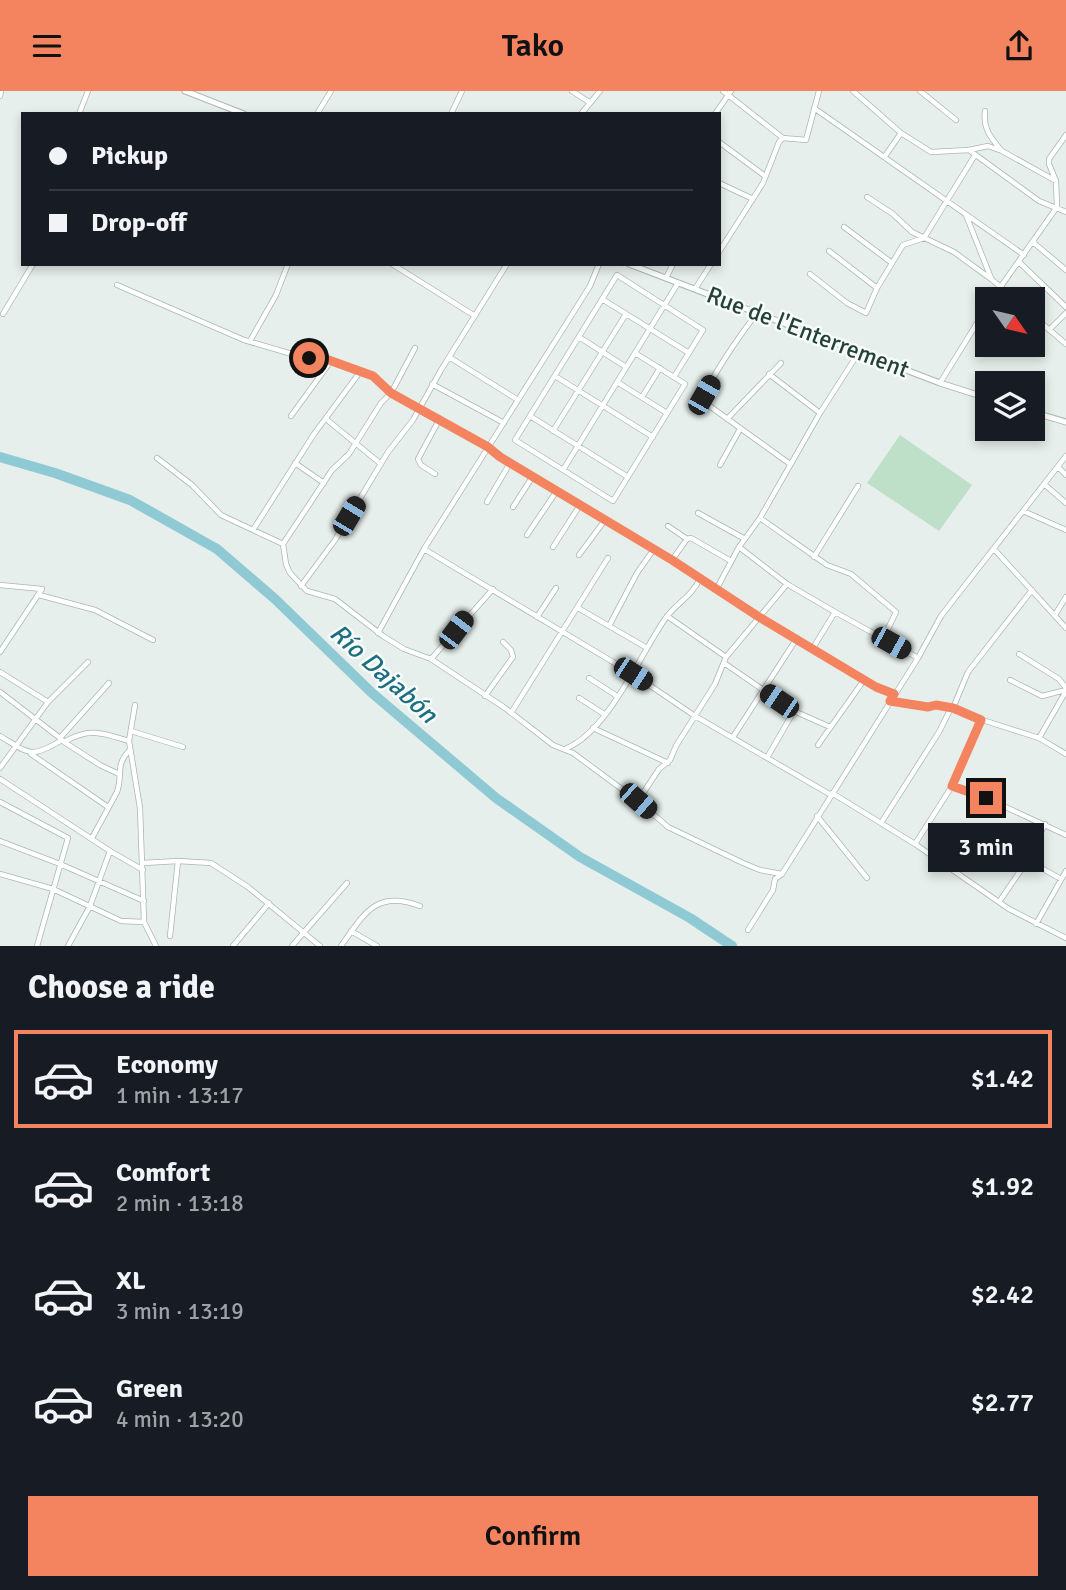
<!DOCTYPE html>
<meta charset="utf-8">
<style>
:root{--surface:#171b24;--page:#20242c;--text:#f1f3f6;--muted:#9ea1a6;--line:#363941;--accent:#f4845f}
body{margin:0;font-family:Signika,sans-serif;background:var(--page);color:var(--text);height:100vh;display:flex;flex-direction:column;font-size:26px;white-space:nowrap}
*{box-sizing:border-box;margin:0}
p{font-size:23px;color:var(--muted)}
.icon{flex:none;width:38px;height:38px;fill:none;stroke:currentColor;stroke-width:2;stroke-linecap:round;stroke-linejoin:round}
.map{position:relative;height:855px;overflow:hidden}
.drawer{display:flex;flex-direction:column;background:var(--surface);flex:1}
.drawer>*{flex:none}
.guide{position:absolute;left:21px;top:21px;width:700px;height:154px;border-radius:0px;box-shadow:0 4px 10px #0003;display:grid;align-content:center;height:154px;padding:0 28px;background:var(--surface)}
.needle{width:46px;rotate:124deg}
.controls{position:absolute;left:975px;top:196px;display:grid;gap:14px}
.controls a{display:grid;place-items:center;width:70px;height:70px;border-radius:0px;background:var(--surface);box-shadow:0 4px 10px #0003;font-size:35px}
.end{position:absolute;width:32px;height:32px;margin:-16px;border:9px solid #f4845f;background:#111;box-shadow:0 0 0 4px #111}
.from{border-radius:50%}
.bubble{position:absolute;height:49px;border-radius:0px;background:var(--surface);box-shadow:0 4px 10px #0003;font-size:23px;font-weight:600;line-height:49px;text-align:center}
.car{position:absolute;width:21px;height:42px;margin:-21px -10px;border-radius:9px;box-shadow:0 0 5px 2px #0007;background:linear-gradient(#222 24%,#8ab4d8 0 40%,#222 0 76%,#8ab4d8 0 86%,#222 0)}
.guide b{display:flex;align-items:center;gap:24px;height:66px;font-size:26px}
.guide b+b{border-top:2px solid var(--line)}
.guide i{width:18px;height:18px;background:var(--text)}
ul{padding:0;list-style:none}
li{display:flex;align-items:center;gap:21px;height:98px;margin:0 14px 10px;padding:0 14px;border:4px solid transparent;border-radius:0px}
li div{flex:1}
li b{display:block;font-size:26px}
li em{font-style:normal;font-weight:600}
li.on{border-color:var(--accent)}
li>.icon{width:63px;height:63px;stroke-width:1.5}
h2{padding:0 28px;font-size:32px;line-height:84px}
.action{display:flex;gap:14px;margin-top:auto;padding:14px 28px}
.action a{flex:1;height:80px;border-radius:0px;background:var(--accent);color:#111;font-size:28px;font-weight:600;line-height:80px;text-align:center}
header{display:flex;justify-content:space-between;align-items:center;height:91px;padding:0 28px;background:var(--accent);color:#111;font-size:32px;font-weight:600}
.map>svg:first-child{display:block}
.garden{fill:#bfe0c8}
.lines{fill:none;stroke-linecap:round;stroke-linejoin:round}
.river{stroke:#8ec9d4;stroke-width:10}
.minor-casing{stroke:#a8b8b2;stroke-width:6}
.tertiary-casing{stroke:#a8b8b2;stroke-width:7}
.minor{stroke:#fff;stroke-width:4.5}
.tertiary{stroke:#fff;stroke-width:5}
.route{stroke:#f4845f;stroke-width:9}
.labels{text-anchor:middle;stroke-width:5;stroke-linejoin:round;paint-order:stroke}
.street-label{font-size:24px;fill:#24423a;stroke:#f7fbf9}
.water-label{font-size:26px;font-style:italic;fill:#1c6f80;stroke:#f7fbf9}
</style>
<header><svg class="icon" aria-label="menu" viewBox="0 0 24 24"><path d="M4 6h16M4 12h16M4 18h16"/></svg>Tako<svg class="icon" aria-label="share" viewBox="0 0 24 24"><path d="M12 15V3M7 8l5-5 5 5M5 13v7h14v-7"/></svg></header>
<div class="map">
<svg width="1066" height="855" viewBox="0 0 1066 855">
<rect width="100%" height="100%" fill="#e6efeb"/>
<path class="garden" d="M900,344L972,394L939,440L867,392Z"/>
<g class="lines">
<path class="river" d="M0,366L55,382L130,409L217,458L275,508L372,602L496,707L580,766L690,827L732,855"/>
<defs>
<path id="minor" d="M572,0L589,11
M723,0L783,47
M853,0L901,42L931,61L969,59L988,55L1002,60L1056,90
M920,0L956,29
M0,5L1,0
M814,17L1024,164
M985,20C983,37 990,46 1001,59
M79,23L88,0
M317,23L331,0
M451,23L462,0
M581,23L600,0
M715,23L731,0
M719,51L765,85
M969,59L1039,110L1066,121
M885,65L901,42
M719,92L753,108
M867,106L893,123L912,141L954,161L991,188L1015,208
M966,124L991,187
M844,136L892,172
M1034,152L1066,179
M829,160L877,197
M719,161L763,92L779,51L783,47L806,49L819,0
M1019,171L1066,216
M392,173L475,225
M810,183L847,212L866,222L877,197L903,154L924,147L975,64
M666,187L673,173
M117,194L244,249L302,266L326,268L373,285L391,302L419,319L488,356L556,401L654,458L759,526L875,596L894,603
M695,198L711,173
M602,208L689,262
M992,208L1057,116L1056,90L1049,73V68L1066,44
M757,222C744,239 705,292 704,311L790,373
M3,223L33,173
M1032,224L1066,253
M1049,239L1066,222
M579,246L626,276
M250,250L276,204L288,173
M635,262L685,293L613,410L515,349L617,184L703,239L674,286
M449,266L518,309
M769,283L820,322
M555,285L653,346
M617,291L667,322
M940,292L987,216
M432,293L504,332
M642,306L660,277
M291,325L331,270
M530,325L628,386
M326,328L381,373
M727,328L781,272
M553,340L626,223
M157,367L192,394L221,424L283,453L286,473L290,482L307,500L335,508L383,545L404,558L431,568L505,617L553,654L573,662L638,710L668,736L743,772L760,779L782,783
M295,372L324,392
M720,374L740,338
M1058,376L1066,384
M563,379L678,192
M435,383L421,374L418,368L439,329
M1044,393L1066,412
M487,411L510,372
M513,416L533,385
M1023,420L1066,439
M698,422L745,448
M760,427L827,474L851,483L896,521L886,542L891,552
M668,435L687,448
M253,439L314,343L360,281
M527,444L556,401
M283,453L332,379L349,363L381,312L391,302L415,257
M553,456L580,414
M739,456L787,493L835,521
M424,458L633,583L695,625L831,704
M994,458L1066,537
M579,464L605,429
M814,466L858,395
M672,469L687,448L691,447L731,470
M0,494L42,498L0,561
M301,495L335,449L388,361L413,329L441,279L507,173
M717,497L739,456L760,427L820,322L859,261
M39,504L95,519L153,549
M578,517L647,557
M1055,524L1066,506
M667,525L726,566
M537,526L556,497
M609,535L637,482L654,458
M378,542L424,458L590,195L599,173
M813,557L835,521L918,567
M1019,563L1059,588L1066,597
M431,568L493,498
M724,572L794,620L830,636
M0,581L48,611
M589,587L617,605
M1010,589L1042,605L1066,599
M0,601L60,647
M485,605L513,566L511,559L503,551
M579,607L604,623
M890,610L928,616L936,614L953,617L967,624L1039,647L1066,663
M135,614L129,650L140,717L144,831
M953,617L968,581L1032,499
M511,622L608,467
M593,637L668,672
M131,640L183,656
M0,645C30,663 30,668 62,649L64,651C90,636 102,642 129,650
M733,646L797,547
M1039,647L1066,600
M61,649L60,647L109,592
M64,651L100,674L119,683
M818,654L864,589
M567,657C608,640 640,564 665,528C676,512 693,505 700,487
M31,663L108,716
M768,665L794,620
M0,677L48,611L88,571
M0,688L110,760
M952,695L986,707L1066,744
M832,702L915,753L1009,818L1066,847
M638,710L659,678L670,669L676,655L715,593L726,566L787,493
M0,711L68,747L37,855
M817,725L867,787
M881,732L939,641L951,617
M92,747L117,701C123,684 115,674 129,660
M0,750L60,773L144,810
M915,753L952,695L981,629
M1027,769L1061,788
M143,772L178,770L211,772L248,796L320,855
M0,783L53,798L121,830L144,831L156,855
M999,811L1023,776L1045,733
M1036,833L1066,780
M748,839L773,799L775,788L782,783L918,567L941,525L1066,365
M351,840L377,855
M170,845L178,770
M68,855L90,815L110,760L143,779
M233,855L269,812
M292,855L347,792
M341,855C364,823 376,798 420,815"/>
<path id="tertiary" d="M185,0L244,23
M629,173L940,292L987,307
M1032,321L1066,331"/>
</defs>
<use href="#minor" class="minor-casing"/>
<use href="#tertiary" class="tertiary-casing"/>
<use href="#minor" class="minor"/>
<use href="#tertiary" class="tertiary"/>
</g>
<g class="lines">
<path class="route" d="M309,267L326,268L373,285L391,302L488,356L500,366L672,469L759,526L876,596L894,603L890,610L928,616L936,614L953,617L981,629L952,695L986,707"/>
</g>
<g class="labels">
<g class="street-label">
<text transform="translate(808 241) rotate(21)" y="8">Rue de l'Enterrement</text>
</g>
<g class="water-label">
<text transform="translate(384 582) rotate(42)" y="9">Río Dajabón</text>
</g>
</g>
</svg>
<div class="controls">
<a><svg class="needle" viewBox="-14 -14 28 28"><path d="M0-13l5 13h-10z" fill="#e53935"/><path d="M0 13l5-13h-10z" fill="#9ea1a6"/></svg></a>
<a><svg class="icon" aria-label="layers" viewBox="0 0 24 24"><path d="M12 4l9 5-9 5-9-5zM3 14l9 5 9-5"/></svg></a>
</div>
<i class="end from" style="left:309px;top:267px"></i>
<i class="end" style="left:986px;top:707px"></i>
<div class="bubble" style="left:928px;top:732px;width:116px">3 min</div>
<i class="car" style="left:704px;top:304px;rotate:30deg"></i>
<i class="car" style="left:349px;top:425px;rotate:31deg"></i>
<i class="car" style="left:456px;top:539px;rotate:37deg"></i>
<i class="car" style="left:891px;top:552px;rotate:119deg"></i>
<i class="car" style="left:633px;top:583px;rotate:123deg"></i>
<i class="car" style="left:779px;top:610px;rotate:304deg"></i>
<i class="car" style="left:638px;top:710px;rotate:131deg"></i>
<div class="guide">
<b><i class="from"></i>Pickup</b>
<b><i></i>Drop-off</b>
</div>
</div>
<section class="drawer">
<h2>Choose a ride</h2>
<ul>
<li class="on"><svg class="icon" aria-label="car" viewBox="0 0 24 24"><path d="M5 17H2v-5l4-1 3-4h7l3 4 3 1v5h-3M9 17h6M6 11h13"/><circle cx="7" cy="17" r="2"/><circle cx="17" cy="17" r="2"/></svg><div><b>Economy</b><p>1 min · 13:17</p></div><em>$1.42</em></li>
<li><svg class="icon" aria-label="car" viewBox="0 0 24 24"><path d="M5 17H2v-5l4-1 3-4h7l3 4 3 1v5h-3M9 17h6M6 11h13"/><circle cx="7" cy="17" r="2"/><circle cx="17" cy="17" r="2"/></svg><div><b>Comfort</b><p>2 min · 13:18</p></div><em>$1.92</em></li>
<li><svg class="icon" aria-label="car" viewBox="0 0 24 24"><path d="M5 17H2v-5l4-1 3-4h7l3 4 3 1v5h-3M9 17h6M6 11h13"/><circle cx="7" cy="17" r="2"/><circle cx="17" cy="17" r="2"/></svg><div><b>XL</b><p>3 min · 13:19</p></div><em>$2.42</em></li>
<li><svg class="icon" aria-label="car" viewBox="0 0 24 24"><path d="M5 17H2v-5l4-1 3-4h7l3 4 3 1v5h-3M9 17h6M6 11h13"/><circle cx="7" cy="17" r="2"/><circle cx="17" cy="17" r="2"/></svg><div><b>Green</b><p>4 min · 13:20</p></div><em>$2.77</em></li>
</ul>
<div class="action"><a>Confirm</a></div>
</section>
